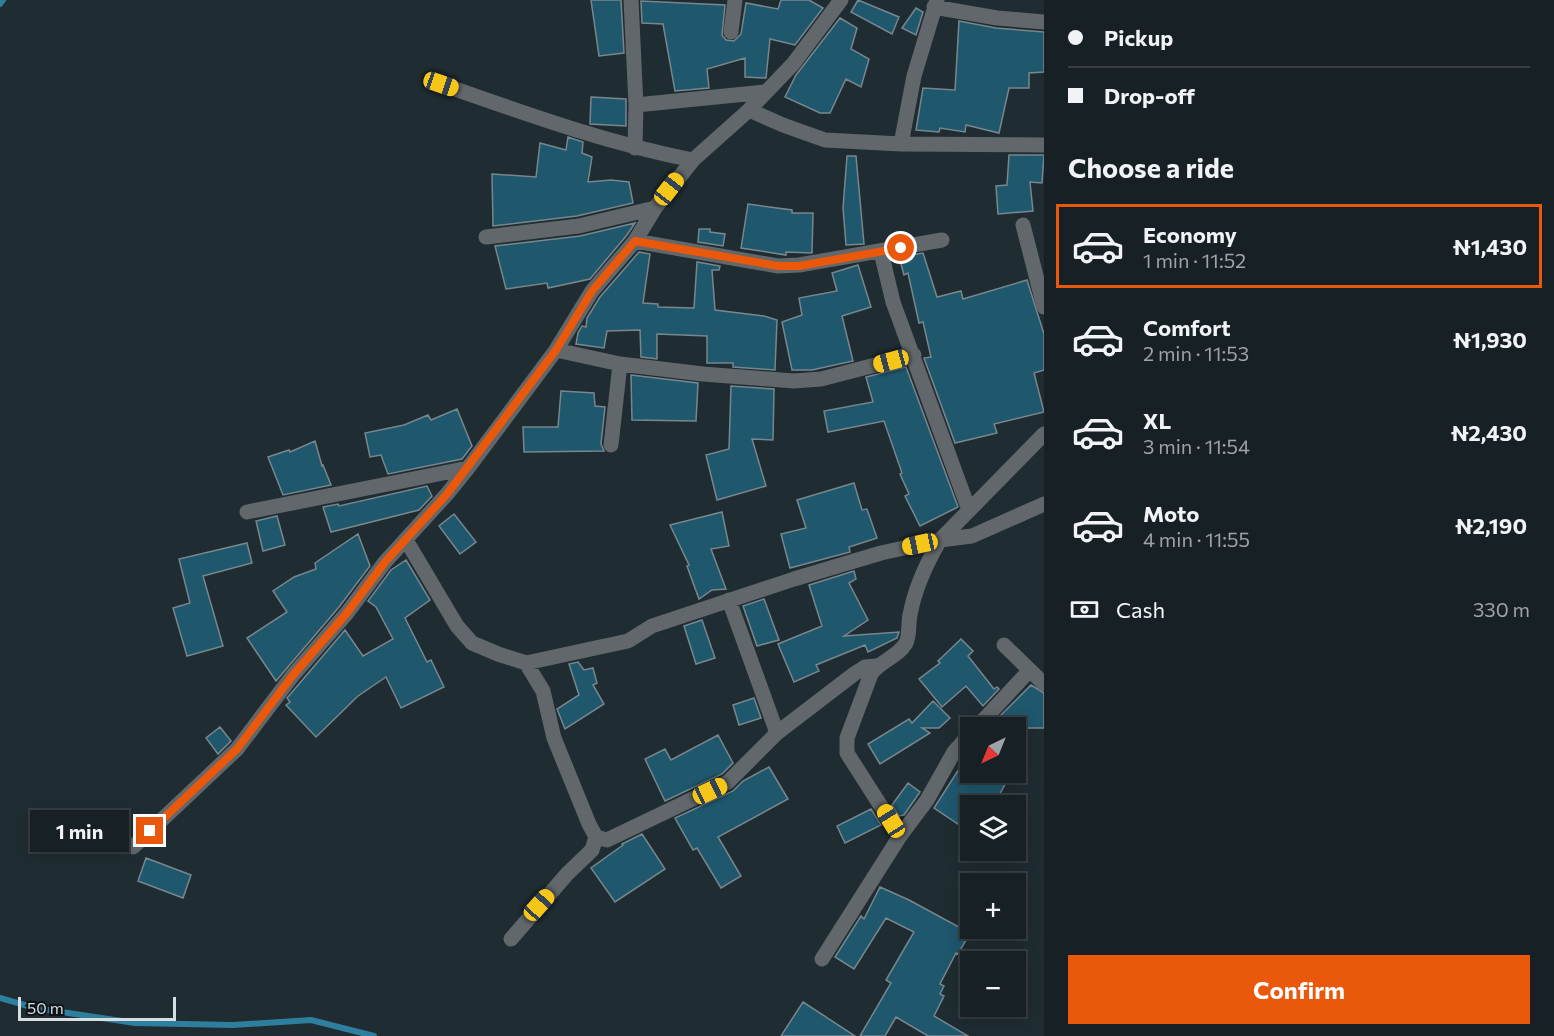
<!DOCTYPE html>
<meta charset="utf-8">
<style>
:root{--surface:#172125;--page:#20292d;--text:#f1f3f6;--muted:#9ea3a7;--line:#363e42;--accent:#ea580c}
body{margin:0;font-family:Commissioner,sans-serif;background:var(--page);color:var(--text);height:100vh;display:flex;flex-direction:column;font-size:22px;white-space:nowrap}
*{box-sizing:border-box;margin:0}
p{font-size:20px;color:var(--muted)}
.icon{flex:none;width:33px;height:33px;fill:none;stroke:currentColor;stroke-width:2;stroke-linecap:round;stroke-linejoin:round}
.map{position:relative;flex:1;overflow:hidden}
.side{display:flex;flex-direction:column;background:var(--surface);width:510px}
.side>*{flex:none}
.hud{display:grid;align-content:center;height:132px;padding:0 24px;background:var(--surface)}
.needle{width:39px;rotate:223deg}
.fabs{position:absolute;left:960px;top:717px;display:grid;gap:12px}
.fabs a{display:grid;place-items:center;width:66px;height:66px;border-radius:0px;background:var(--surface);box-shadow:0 3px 15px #0003,0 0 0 2px var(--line);font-size:30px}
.scale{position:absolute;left:18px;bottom:15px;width:158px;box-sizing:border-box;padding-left:6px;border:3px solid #d6dee2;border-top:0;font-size:16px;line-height:21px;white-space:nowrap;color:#d6dee2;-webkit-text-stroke:4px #0d1316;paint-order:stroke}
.end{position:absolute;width:27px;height:27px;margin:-14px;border:8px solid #ea580c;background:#fff;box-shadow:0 0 0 3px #fff}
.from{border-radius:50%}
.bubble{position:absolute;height:42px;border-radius:0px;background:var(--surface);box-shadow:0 3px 15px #0003,0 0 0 2px var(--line);font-size:20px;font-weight:700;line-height:42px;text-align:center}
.car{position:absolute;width:18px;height:36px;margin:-18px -9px;border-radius:8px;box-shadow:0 0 4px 2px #0007;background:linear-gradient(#f5c518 24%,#345 0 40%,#f5c518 0 76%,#345 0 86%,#f5c518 0)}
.hud b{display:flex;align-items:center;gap:21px;height:57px;font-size:22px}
.hud b+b{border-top:2px solid var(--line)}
.hud i{width:15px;height:15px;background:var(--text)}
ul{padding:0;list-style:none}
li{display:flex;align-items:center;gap:18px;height:84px;margin:0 12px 9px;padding:0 12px;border:3px solid transparent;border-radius:0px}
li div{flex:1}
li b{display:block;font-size:22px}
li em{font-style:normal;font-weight:700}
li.current{border-color:var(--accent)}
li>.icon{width:54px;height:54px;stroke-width:1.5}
h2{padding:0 24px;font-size:27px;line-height:72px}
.pay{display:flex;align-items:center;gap:15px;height:66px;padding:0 24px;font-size:22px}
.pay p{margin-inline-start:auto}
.action{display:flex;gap:12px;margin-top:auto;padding:12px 24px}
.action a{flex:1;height:69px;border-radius:0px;background:var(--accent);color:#fff;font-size:24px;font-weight:700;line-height:69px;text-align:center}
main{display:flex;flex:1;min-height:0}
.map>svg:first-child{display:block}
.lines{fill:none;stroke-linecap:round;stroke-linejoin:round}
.stream{stroke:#2e7f9e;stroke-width:6}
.building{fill:#1f576d;stroke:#78878e;stroke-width:1.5}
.minor{stroke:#61676a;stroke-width:15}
.route{stroke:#ea580c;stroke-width:8}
</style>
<main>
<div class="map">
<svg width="1044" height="1036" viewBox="0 0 1044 1036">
<rect width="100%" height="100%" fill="#1f2c31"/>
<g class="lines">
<path class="stream" d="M0,4L3,0
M0,998L35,1008L135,1023L233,1025L311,1020L374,1036"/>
</g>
<path class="building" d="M591,0H621L624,53L599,56Z
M781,0H809L823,8L795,45L770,39L766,78L745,77V58L707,69L709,88L675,91L663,24L642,23L641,1L725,5L722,35L726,40L734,41L741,34L746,3L778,9Z
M858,0L899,17L892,34L851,12Z
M916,8L923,12L916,35L902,28Z
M840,18L857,28L851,49L869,59L861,87L846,79L830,113H820L785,97L796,75Z
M959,21L996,28L1044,32V72L1029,73V88H1009L999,133L966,125L965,132L940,128L939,132L916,130L923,88L955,90Z
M591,97L626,99V126L590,124Z
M568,137L583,142L582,153L592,157L588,182L611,180L629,182L633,203L577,216L493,226L492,174L536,177L540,143L566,150Z
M1009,155H1044L1042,183L1030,182L1033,211L998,214L996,186L1007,185Z
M847,156H856L864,244L846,245L843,208Z
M748,204L792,210V213H813L812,253L786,252V255L741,248Z
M635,223L627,235L590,279L548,288L547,283L506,289L495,246L580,236Z
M699,229H710V232L725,234L723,246L698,242Z
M639,252L650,254L643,303L658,304V307L694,308L697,262L720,266L719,270H712L715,310L764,316L777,320L775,370L733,367V363H707V336L657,334V359L641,357L640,330L607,331L604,348L576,344L578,333L582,326L586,327L587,318L600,297Z
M923,253L937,297L961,291L963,299L1027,280L1044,334V370L1034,373L1044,412L994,424L997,433L955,443L924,358L931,357L923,322L919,323L908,273L904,275L899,257Z
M858,265L871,307L842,316L853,361L812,370H792L782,322L802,315L799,298L837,291L832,273Z
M906,367L958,507L920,526L905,496L909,494L900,474L902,473L884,421L828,432L824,411L873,402L866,377Z
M631,375L698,383L696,421L632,420Z
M731,386L774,389L773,440L752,439L766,486L717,500L706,455L729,449Z
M561,391L594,393L595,406L605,407L601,444L604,451L524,452L523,427H558Z
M457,409L472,446L462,459L388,474L381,455L370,457L365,433L404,425L428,415L431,420Z
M315,441L322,466L323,465L331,485L283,495L268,457L289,450L290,452Z
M854,483L862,510L867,509L877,538L849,547L850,552L790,568L781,534L806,528L797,500Z
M427,486L432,496L419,510L331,532L323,507L338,504L339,506Z
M722,512L729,546L711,549L726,589L712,590L699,599L687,566L689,565L670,525Z
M454,514L476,542L460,554L439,526Z
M277,516L285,545L263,551L256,521Z
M358,534L370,566L339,607L276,681L247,638L287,612L273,591L294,577L316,569L315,563Z
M247,543L252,563L203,576L223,646L187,656L173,608L190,603L179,559Z
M406,560L430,600L405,618L427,662L431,660L444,687L401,708L386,677L358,696L316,737L286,705L290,702L287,698L345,630L363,656L393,639L376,607L368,601L391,570Z
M854,571L856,579L849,583L868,620L844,636L899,632L897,638L868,652L865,645L816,665L819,671L794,682L778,644L822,626L809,585Z
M764,599L779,640L757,646L743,606Z
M702,620L715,658L696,664L684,626Z
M961,639L973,651L968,656L994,689L997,687L999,689L983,706L966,686L942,707L919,679L940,663L938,661Z
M578,662L584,670L593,668L597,683L593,685L604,704L565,729L557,709L579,695L569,664Z
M1031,685L1044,693V728H1003L996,720Z
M754,698L761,718L739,725L733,705Z
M933,701L950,718L939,728H922L930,733L880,764L868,744L909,719L912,723Z
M220,727L231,741L218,754L206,738Z
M718,735L733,763L722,774L665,801L645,759L665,749L671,760Z
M769,767L788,799L718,837L741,876L721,888L697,848L693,850L675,818L733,791L743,781Z
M959,769L964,772H1012L993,806H970V832L934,808Z
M908,783L920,792L904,815L899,816L892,805Z
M871,809L881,825L845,843L837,826Z
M642,834L665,869L615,902L591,868L623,845L622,844Z
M146,858L191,875L183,898L138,881Z
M880,887L909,900L970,933L958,954L956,953L940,984L944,986L940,994L944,996L934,1016L968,1036H928L896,1017L885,1036H860L891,983L886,980L914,932L886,918L854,969L835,957L861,916L864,919Z
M803,1002L855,1036H781Z"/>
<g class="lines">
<path class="minor" d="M631,0L636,105L635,148
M934,7L997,18L1044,22
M731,32L735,0
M441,84C524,113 606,143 693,160
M636,105L765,92
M749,110L783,125L825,140L901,144L1044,145
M901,144L914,76L937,0
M1023,225L1044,307
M486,237L579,226L655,208
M635,241L778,266L799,265L942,240
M881,252L893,302L969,510
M556,350L620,364L703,374L794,381L821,379L914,355
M1044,434L940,540L972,536L1044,504
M611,445L620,364
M247,512L468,468
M406,540L457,626L472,643L498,654L526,663L628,641L652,626L794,579L881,553L940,540C926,564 915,587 910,615C908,624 910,635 906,643C898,657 880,661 871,674L847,738V753L900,836L822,959
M729,600L777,733
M1004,645L1044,684
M526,663L543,691L554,738L589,824L596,837L607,840L728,782L777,733L854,674L865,667L876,666
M976,728L1029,671
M900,836L927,800L954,752L970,734
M133,847L237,749L293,675L347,613L385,562L447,494L468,468L556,350L592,291L635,241L655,208L693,160L749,110L793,64L841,0
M511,939L567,874L592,850L596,837"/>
</g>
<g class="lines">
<path class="route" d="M150,831L237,749L293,675L347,613L385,562L447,494L556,350L592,291L635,241L778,266H799L901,248"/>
</g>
</svg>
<div class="fabs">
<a><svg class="needle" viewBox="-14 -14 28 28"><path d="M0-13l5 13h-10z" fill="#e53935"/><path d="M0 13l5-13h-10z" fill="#9ea3a7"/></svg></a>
<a><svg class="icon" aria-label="layers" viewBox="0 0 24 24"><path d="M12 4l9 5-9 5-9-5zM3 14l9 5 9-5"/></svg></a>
<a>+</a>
<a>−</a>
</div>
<div class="scale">50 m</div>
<i class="end from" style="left:901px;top:248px"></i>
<i class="end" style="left:150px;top:831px"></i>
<div class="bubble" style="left:30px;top:810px;width:99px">1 min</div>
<i class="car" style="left:441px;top:84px;rotate:109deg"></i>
<i class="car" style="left:669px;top:189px;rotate:38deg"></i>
<i class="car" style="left:891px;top:361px;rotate:255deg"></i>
<i class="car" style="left:920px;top:544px;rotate:258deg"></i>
<i class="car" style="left:710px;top:791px;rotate:65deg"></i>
<i class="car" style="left:891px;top:821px;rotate:328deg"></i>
<i class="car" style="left:539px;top:905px;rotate:42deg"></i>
</div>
<section class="side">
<div class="hud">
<b><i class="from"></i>Pickup</b>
<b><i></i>Drop-off</b>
</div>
<h2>Choose a ride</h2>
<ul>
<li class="current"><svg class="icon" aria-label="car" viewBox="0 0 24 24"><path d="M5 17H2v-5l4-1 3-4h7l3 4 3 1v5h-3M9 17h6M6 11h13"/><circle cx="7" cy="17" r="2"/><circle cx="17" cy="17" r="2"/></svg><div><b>Economy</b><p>1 min · 11:52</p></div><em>₦1,430</em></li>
<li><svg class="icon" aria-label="car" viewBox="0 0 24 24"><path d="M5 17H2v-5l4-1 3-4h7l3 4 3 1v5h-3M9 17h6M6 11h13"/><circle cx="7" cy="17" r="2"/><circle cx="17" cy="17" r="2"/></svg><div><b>Comfort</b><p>2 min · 11:53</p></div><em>₦1,930</em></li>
<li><svg class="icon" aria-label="car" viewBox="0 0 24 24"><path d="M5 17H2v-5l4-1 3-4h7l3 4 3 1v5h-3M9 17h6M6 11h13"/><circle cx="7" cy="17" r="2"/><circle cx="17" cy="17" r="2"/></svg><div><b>XL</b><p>3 min · 11:54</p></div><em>₦2,430</em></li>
<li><svg class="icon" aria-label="car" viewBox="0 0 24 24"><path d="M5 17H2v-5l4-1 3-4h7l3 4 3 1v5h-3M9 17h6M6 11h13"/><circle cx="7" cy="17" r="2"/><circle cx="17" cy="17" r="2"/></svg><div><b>Moto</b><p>4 min · 11:55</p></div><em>₦2,190</em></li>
</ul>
<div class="pay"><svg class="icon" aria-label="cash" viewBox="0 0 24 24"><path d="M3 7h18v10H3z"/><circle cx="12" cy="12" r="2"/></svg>Cash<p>330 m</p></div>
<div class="action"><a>Confirm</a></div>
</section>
</main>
